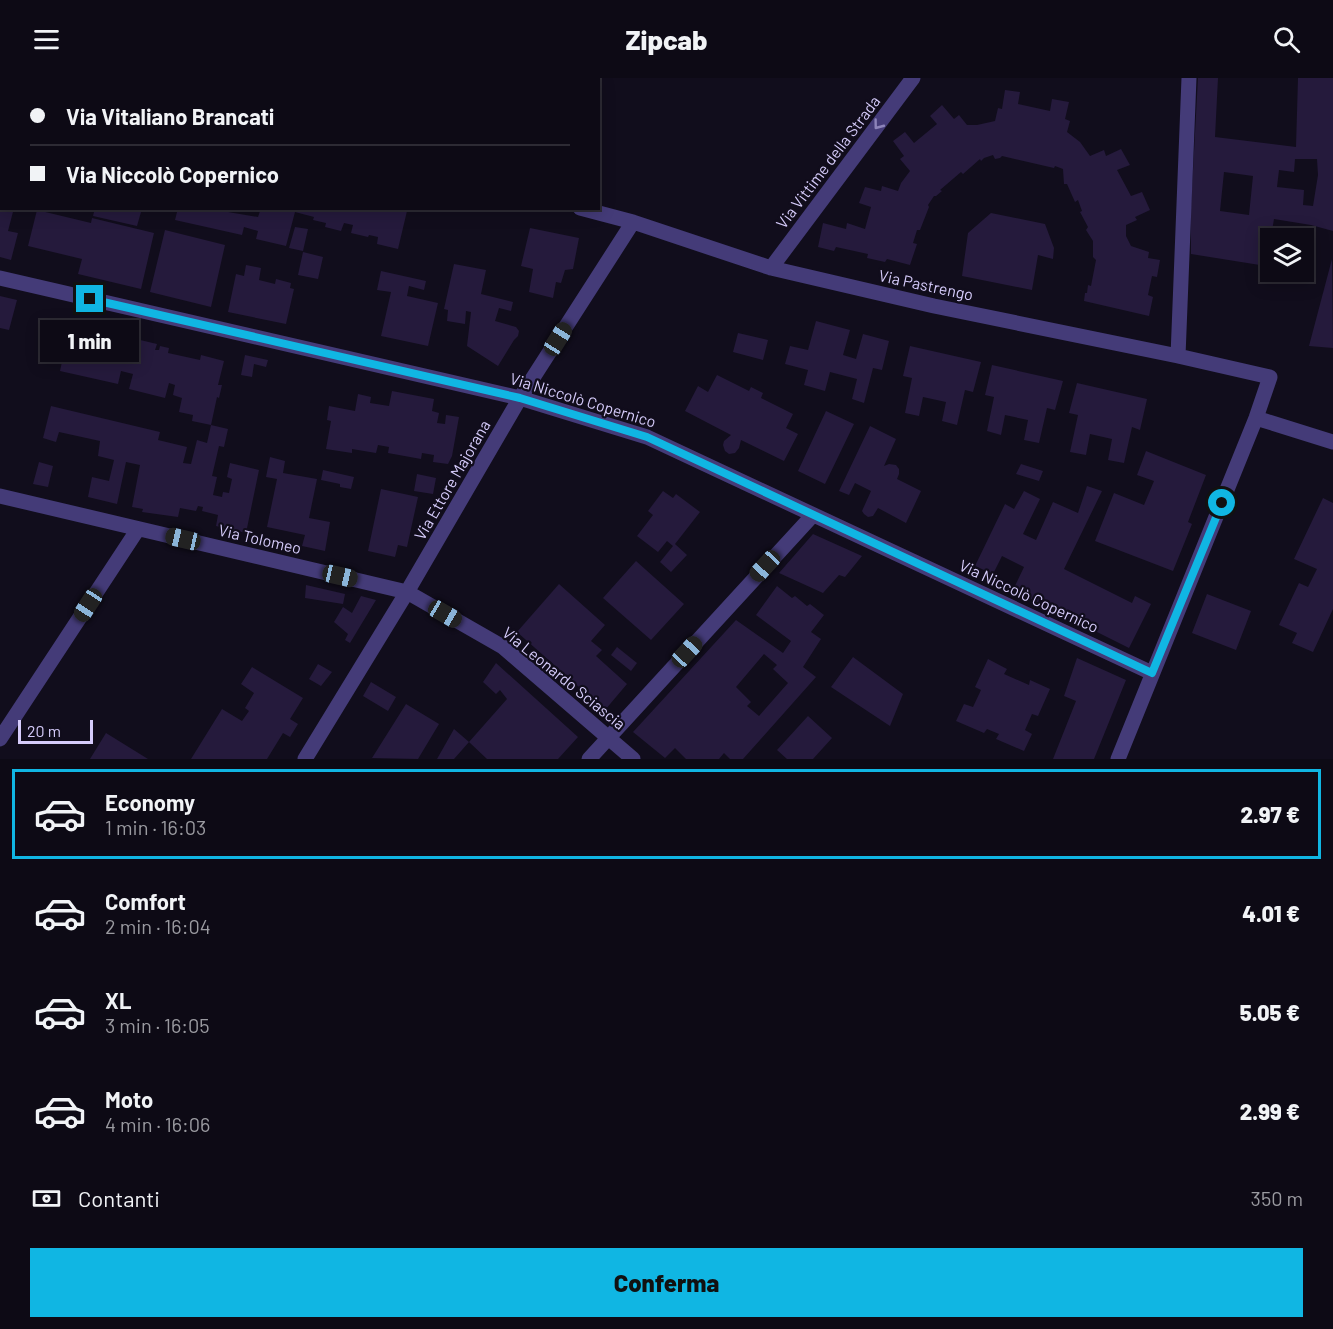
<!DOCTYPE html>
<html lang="it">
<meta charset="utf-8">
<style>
:root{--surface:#0d0a15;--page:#1b1822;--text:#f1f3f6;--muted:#9a9aa0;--line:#2d2b34;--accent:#10b6e3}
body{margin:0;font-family:Barlow,sans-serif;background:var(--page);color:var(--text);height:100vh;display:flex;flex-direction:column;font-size:22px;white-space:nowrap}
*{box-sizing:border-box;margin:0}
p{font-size:20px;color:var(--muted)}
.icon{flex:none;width:33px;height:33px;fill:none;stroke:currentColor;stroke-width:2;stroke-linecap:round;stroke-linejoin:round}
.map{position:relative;height:681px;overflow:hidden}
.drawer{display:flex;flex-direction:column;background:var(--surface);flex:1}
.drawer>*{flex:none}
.hud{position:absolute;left:0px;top:0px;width:600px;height:132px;box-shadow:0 3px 15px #0003,0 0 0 2px var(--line);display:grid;align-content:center;height:132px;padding:0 30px;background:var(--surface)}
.tools{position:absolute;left:1260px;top:150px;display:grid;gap:12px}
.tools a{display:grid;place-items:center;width:54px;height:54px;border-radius:0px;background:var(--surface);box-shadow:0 3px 15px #0003,0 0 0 2px var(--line);font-size:30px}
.scale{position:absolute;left:18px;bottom:15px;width:75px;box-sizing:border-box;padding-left:6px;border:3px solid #d6ccfb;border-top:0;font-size:16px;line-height:21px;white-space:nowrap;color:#d6ccfb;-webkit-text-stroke:4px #110d1c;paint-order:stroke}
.end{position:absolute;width:27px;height:27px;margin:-14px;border:8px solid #10b6e3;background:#111;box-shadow:0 0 0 3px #111}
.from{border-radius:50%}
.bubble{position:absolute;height:42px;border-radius:0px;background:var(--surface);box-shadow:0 3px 15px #0003,0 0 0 2px var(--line);font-size:20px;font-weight:800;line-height:42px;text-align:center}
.car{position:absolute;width:18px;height:36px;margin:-18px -9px;border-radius:8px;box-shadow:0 0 4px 2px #0007;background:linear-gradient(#222 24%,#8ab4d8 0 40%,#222 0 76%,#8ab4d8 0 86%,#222 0)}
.hud b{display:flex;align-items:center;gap:21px;height:57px;font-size:22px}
.hud b+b{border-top:2px solid var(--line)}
.hud i{width:15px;height:15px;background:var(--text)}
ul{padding:10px 0 0;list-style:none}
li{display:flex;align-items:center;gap:18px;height:90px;margin:0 12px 9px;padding:0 18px;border:3px solid transparent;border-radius:0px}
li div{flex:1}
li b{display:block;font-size:22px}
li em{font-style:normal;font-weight:800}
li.active{border-color:var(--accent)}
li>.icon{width:54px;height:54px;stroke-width:1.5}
.pay{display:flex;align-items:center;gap:15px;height:66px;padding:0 30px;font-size:22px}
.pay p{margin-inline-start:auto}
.primary-button{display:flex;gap:12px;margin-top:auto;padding:12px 30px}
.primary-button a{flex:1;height:69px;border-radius:0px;background:var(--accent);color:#111;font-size:24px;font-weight:800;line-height:69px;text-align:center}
header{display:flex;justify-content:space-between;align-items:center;height:78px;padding:0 30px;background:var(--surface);font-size:27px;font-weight:800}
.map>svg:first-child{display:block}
.building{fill:#251a3c;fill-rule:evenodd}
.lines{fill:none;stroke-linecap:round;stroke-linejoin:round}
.minor{stroke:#443b78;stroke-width:15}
.oneway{stroke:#8d84ba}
.route{stroke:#10b6e3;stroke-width:8}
.labels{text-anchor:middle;stroke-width:4.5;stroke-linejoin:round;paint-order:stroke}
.street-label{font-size:16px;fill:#d6ccfb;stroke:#110d1c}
</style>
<header><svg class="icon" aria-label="menu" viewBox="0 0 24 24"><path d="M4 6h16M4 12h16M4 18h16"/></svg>Zipcab<svg class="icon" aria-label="search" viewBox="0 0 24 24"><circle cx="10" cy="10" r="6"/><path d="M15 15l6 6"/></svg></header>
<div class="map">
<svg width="1333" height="681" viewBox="0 0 1333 681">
<rect width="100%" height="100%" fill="#110d1c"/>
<path class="building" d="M1198,0H1218L1215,59L1296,69L1298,0H1333V153L1311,147L1274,141L1266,188L1191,176V129ZM1295,81H1317L1318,97L1313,128L1303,127L1304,112L1277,109L1279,92L1294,94ZM1224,94L1253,98L1249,137L1220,133Z
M1005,12L1020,14L1018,26L1050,33L1052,21L1069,24L1065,41L1070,43L1067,54L1080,64L1090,78L1104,72L1106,78L1121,71L1130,87L1117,92L1131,118L1142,114L1150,132L1135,139L1137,142L1126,147V158L1131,168L1149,174L1148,180L1160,182L1157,199L1152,198L1148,217L1153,219L1149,238L1084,223L1085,215H1087L1088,207L1091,208L1096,182L1093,179V163L1086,152L1088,149L1080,134L1082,133L1078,122L1075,124L1067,106H1064L1063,91L1055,88L1054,90L1002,78L1000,80L995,81L993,77L984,80L981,83L980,81L963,96L961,94L940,112L942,113L936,118H934L928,127L929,129L920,152H917L913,165L917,166L910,187L887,181L885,184L867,180L868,176L836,169L834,173L818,169L823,145L846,151L847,145L865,151L871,129L859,125L865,109L881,113L882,108L898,113L901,105L910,93L900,81L904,78L893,63L905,54L914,65L937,46L930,38L942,27L954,41L959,37L967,47H977L995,43L998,30L1002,31Z
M0,130H14L8,153L18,155L11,182L0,179Z
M95,130H125L141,134L137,148L93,138Z
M178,130H229L228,134L258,139L261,130H396L407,133L398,171L377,166L378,159L369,157L368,159L351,155L353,147L344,145L341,153L325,149L326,145L313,142L314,139L295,134L286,168L256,161L258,153L244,149L242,157L175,142Z
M37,132L91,145L92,140L154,155L141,211L78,196L82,181L28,168Z
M991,135L1045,146L1054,170L1053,181L1038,177L1032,212L962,198L968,155Z
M295,149L308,151L303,173L289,170Z
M530,150L579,160L573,191L565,192L561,205L556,204L553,220L529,214L533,191L521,188Z
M165,152L225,167L211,229L150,214Z
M303,174L323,179L318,201L298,197Z
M1332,181L1333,270L1309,268Z
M454,186L486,192L481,216L513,224L511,233L499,230L495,243L516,249L519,253L518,258L514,262L498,288L467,268L471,234L466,233L465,246L447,243L448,232L444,231Z
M246,187L261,190L259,202L275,206L276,201L291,205L290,210L294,211L286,246L228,234L236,196L244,198Z
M381,193L426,203L424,212L409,208L407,218L438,225L428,268L381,258L391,214L377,212Z
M0,218L17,222L9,252L0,250Z
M816,243L850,252L843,277L856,281L863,256L889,263L882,292L873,290L864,325L852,321L857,301L830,294L825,313L804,307L808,292L785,286L790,268L808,272Z
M69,251L135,267L136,261L157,266L155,272H159L160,268L169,270L168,275L200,282L201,277L224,283L218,307H222L219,320L217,319L211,347L192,343L193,337L179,334L182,320L173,317L175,307L169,305L165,320L129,311L133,296L121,293L118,306L60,293Z
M738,255L768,262L763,282L733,274Z
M910,268L981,284L973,314L965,312L957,347L942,343L946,324L923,319L919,338L905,335L912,300L903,298Z
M245,277L268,282L266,289L254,286L252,299L241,297Z
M992,287L1063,303L1055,332L1047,330L1039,365L1024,362L1028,342L1005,337L1001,357L987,353L994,319L985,317Z
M717,297L749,313L751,309L763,315L761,320L793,336L786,350L798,356L784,383L741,362L739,370L735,375L729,376L725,373L723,367L724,363L731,357L685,333L698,308L708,314Z
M1077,305L1147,321L1140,352L1132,349L1124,385L1108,382L1112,361L1090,356L1086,377L1070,374L1078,337L1069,335Z
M392,313L434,321L432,333L439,335L437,345L445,346L446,337L459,339L452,378L448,386L433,384L434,377L422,375L421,381L388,375L389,369L378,367L376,375L352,371V375L326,371L331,343L327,342L329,328L355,333L358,316L371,319L370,325L389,328Z
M51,328L160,354L158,362L187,369L183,385L191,386L197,362L207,365L211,347L228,351L224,369L219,368L212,398L217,399L213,417L222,419L223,414L229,415L232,401L227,399L230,385L259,392L246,455L216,448L218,437L202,433L203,429L198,428L196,433L180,430L178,439L142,434L143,431L132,429L140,387L126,384L117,426L88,419L92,399L109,403L114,382L98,378L100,363L59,354L56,364L43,360Z
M826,333L854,346L825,406L798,393Z
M870,348L896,361L884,388L889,386L896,387L899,391V396L897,401L921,413L906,445L878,430L873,438L868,439L864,436L862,433L871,413L855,405L849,417L839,413Z
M1146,373L1206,397L1188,444L1192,446L1173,493L1095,463L1114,415L1144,427L1154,403L1137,397Z
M270,379L285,383L283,395L317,401L309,440L330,444L325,473L302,468L305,457L267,449L277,401L266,399Z
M39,384L53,388L48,409L33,406Z
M1021,386L1043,393L1039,403L1016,396Z
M323,392L354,399L351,411L340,409V406L321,402Z
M417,396L436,400L433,416L414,413Z
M1087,408L1102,413L1064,491L1132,525L1135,518L1151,526L1129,570L1013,512L1024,489L1002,478L993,496L975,488L1005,426L1014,431L1024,413L1040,421L1023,456L1036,462L1053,424L1078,435Z
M381,411L418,419L407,469L398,467L395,479L368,473Z
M663,413L673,420L676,416L700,434L675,466L687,477L671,494L660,484L673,468L667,463L658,474L637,458L653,437L648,433Z
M1323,420L1333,425V531L1313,574L1292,565L1297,555L1279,547L1299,505L1308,509L1317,491L1294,481Z
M813,456L862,478L845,499L839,497L823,515L779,495Z
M636,483L684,526L651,562L603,520Z
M559,506L605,547L591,563L602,572L596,578L627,606L605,632L517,554Z
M306,507L345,516L343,526L305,520Z
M777,508L792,520L795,518L807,528L810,526L824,537L811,554L821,561L803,589L816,599L743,681H730L724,675L719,681H686L675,670L665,680L633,654L736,542L783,575L791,563L756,537ZM764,576L777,587L773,591L788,605L759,638L747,628L751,624L736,609Z
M1207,516L1251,533L1236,572L1192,555Z
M361,518L376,522L350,565L345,562L348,556L334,544L343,529L352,535Z
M617,569L637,585L631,593L611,577Z
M853,579L903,616L890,648L831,609Z
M1077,580L1126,602L1094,681H1053L1076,623L1064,618Z
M988,581L1007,591L1004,596L1029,607L1030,602L1050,611L1038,638L1032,636L1025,652L1032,656L1024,673L996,661L999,656L987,651L984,655L956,643L964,626L973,629L981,612L975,609Z
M496,585L578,659L558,681H487L469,664L507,621L500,612L496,616L483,604Z
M318,586L332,594L321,608L309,601Z
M252,589L303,620L290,641L298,646L290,659L283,655L267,681H191L222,631L242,643L249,633L245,630L254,615L241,606Z
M371,604L396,619L388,633L363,618Z
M406,626L439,646L418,681L372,680Z
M808,638L832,660L813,681H787L777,672Z
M454,651L469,664L454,681H437Z
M106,655L148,681H90Z"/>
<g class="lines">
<path class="minor" d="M56,0L62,2
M148,2V0
M580,130L633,144L771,190L934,228L1178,278L1270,299L1256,340L1118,681
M771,190L913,0
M0,200L520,320L647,359L1152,595
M1178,278L1189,0
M1256,340L1333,364
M0,418L407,514L503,569L633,681
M0,661L138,451
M305,681L407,514L520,320L633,144
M589,681L813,437"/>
</g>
<defs><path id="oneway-chevron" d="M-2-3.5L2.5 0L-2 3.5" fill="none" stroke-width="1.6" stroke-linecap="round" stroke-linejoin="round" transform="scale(1.5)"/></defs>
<use class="oneway" href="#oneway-chevron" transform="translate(878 47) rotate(127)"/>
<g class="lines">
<path class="route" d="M90,221L520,320L647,359L1152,595L1222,425"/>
</g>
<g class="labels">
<g class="street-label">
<text transform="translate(828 84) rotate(-53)" y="6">Via Vittime della Strada</text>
<text transform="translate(926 207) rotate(12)" y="6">Via Pastrengo</text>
<text transform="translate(583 322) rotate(17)" y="6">Via Niccolò Copernico</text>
<text transform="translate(452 402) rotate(-60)" y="6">Via Ettore Majorana</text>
<text transform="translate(260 461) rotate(13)" y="6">Via Tolomeo</text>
<text transform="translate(1029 518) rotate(25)" y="6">Via Niccolò Copernico</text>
<text transform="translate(564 600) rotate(39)" y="6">Via Leonardo Sciascia</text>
</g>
</g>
</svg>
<div class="tools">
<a><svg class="icon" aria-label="layers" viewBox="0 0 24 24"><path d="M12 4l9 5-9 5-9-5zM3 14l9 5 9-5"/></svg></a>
</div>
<div class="scale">20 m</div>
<i class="end from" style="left:1222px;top:425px"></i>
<i class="end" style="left:90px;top:221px"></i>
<div class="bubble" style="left:40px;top:242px;width:99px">1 min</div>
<i class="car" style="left:558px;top:261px;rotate:32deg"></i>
<i class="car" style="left:183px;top:461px;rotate:283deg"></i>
<i class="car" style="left:765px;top:488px;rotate:223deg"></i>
<i class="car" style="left:340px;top:498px;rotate:103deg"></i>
<i class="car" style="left:88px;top:527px;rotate:213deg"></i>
<i class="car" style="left:445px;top:536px;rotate:120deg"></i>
<i class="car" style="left:687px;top:574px;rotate:43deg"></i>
<div class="hud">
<b><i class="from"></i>Via Vitaliano Brancati</b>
<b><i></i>Via Niccolò Copernico</b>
</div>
</div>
<section class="drawer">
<ul>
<li class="active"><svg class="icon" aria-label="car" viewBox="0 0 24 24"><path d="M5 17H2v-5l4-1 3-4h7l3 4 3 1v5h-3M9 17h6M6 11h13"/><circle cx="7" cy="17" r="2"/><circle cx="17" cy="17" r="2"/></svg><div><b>Economy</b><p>1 min · 16:03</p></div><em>2.97 €</em></li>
<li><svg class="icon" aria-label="car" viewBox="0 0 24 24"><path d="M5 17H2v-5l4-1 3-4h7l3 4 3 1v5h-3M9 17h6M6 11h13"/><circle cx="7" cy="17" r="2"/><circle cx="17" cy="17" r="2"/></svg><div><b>Comfort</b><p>2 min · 16:04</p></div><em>4.01 €</em></li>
<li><svg class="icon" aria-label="car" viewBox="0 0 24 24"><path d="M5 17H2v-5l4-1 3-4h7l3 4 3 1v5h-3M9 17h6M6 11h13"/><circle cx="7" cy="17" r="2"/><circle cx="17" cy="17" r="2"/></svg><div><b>XL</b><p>3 min · 16:05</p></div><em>5.05 €</em></li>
<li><svg class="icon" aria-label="car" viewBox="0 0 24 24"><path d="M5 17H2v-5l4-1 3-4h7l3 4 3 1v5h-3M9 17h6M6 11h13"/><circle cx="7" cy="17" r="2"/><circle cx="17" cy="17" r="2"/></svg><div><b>Moto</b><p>4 min · 16:06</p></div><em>2.99 €</em></li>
</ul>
<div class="pay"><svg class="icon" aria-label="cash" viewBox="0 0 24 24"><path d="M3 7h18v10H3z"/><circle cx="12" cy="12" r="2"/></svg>Contanti<p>350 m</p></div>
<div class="primary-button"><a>Conferma</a></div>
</section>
